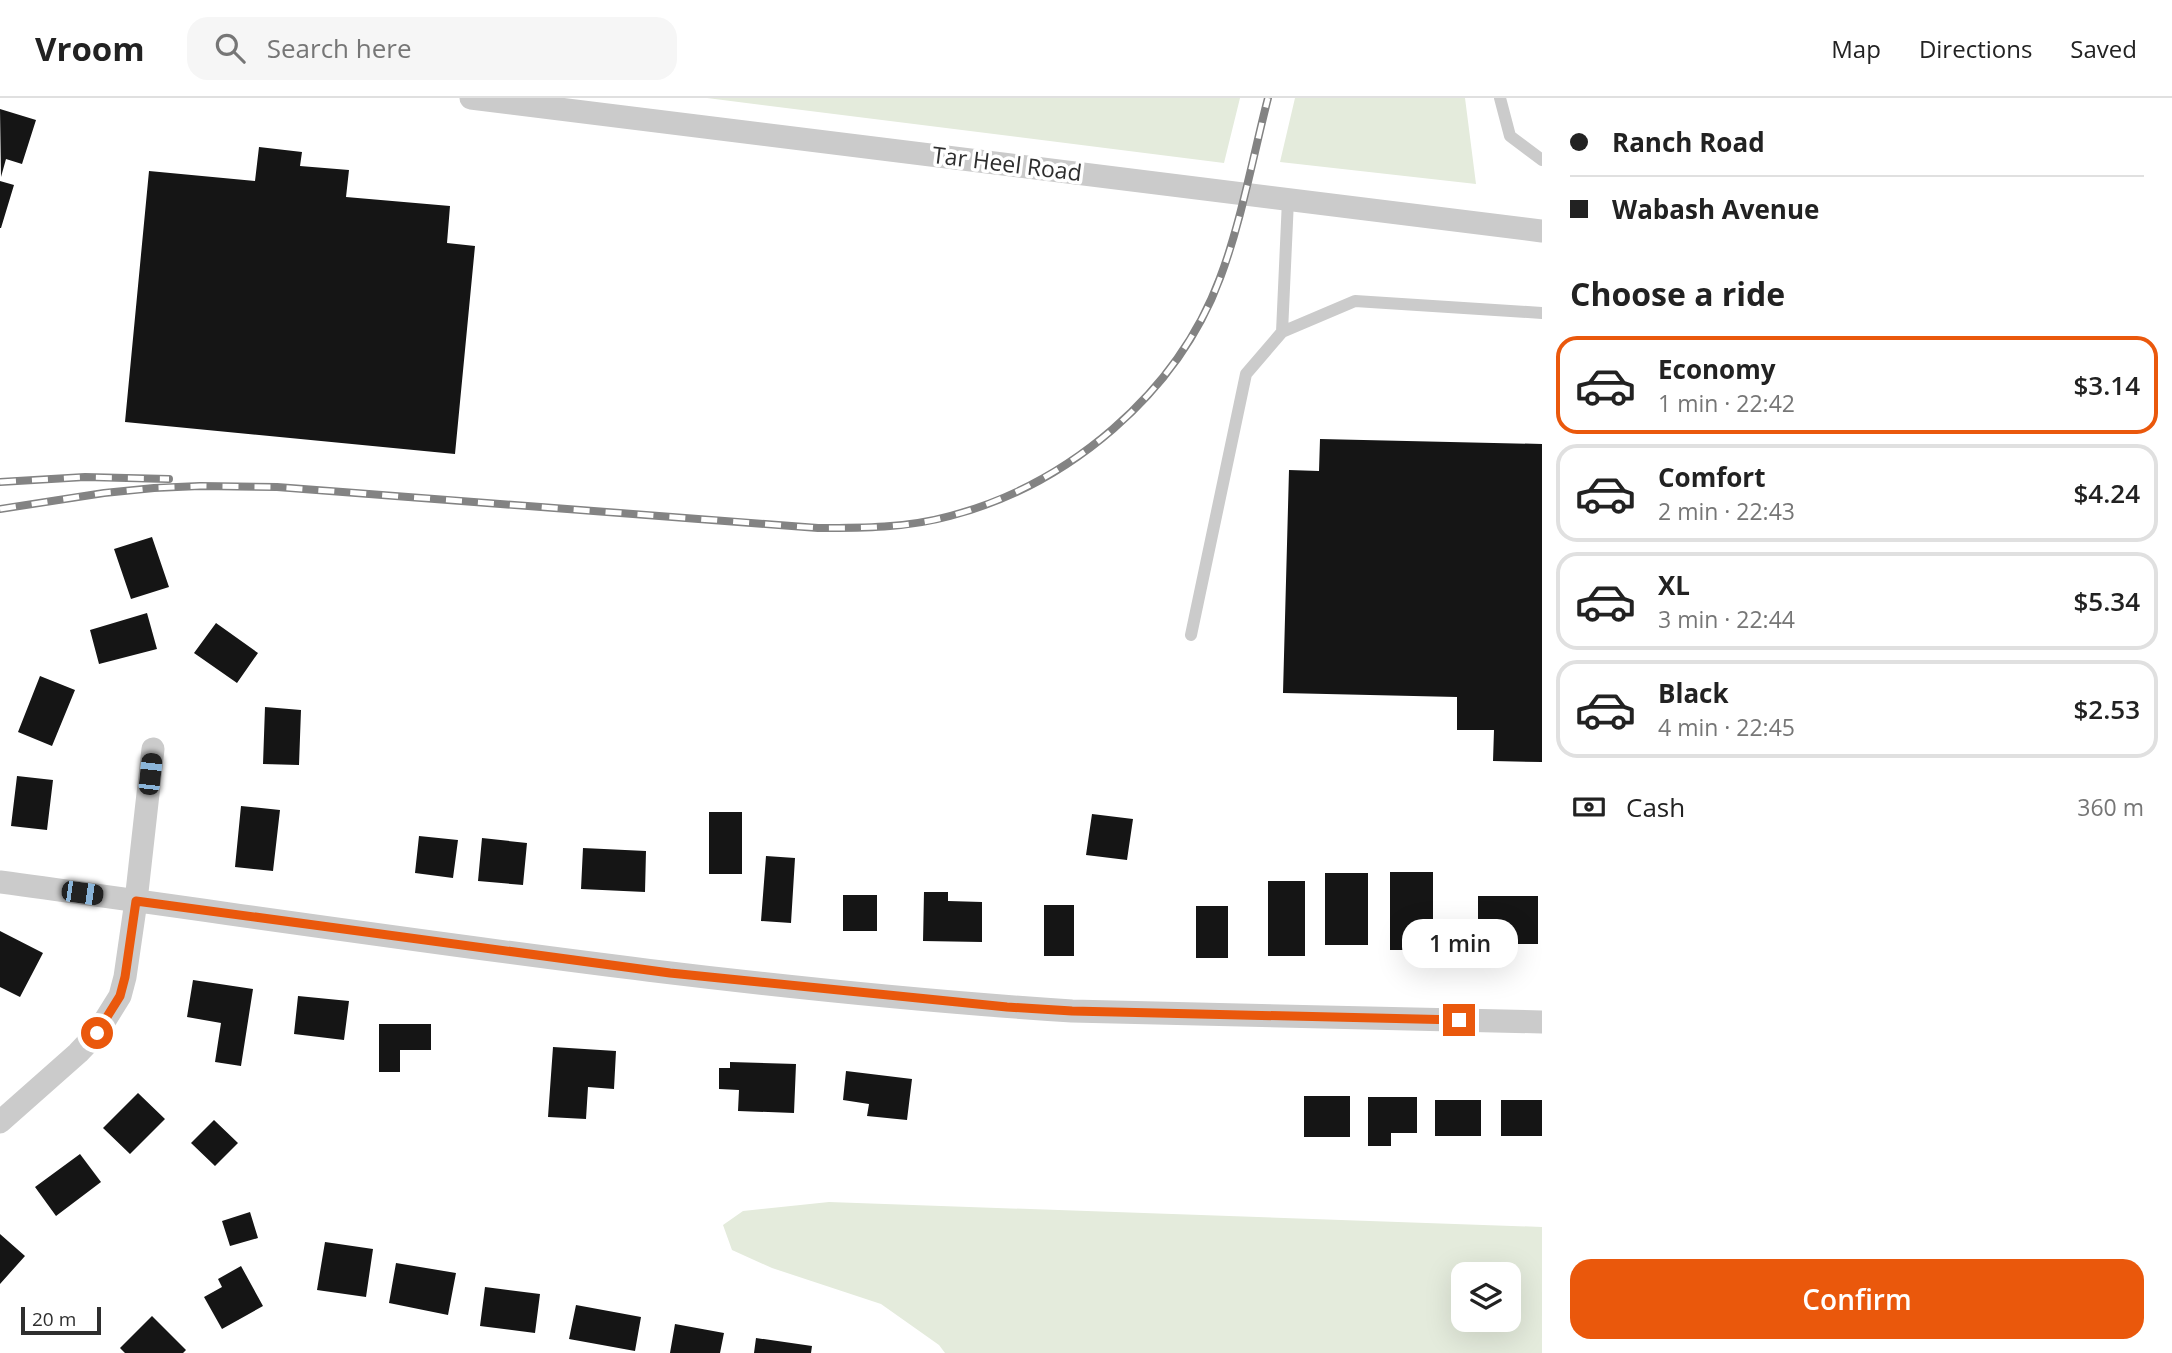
<!DOCTYPE html>
<meta charset="utf-8">
<style>
:root{--surface:#fff;--page:#f6f6f6;--text:#222;--muted:#767676;--line:#e0e0e0;--accent:#ea580c}
body{margin:0;font-family:"Open Sans",sans-serif;background:var(--page);color:var(--text);height:100vh;display:flex;flex-direction:column;font-size:26px;white-space:nowrap}
*{box-sizing:border-box;margin:0}
p{font-size:23px;color:var(--muted)}
.icon{flex:none;width:38px;height:38px;fill:none;stroke:currentColor;stroke-width:2;stroke-linecap:round;stroke-linejoin:round}
.map{position:relative;flex:1;overflow:hidden}
.sheet{display:flex;flex-direction:column;background:var(--surface);width:630px}
.sheet>*{flex:none}
.hud{display:grid;align-content:center;height:154px;padding:0 28px;background:var(--surface)}
.tools{position:absolute;left:1451px;top:1164px;display:grid;gap:14px}
.tools a{display:grid;place-items:center;width:70px;height:70px;border-radius:14px;background:var(--surface);box-shadow:0 7px 28px #0002;font-size:35px}
.scale{position:absolute;left:21px;bottom:18px;width:80px;box-sizing:border-box;padding-left:7px;border:4px solid #2e2e2e;border-top:0;font-size:19px;line-height:24px;white-space:nowrap;color:#2e2e2e;-webkit-text-stroke:5px #fff;paint-order:stroke}
.end{position:absolute;width:32px;height:32px;margin:-16px;border:9px solid #ea580c;background:#fff;box-shadow:0 0 0 4px #fff}
.from{border-radius:50%}
.bubble{position:absolute;height:49px;border-radius:21px;background:var(--surface);box-shadow:0 7px 28px #0002;font-size:23px;font-weight:600;line-height:49px;text-align:center}
.car{position:absolute;width:21px;height:42px;margin:-21px -10px;border-radius:9px;box-shadow:0 0 5px 2px #0007;background:linear-gradient(#222 24%,#8ab4d8 0 40%,#222 0 76%,#8ab4d8 0 86%,#222 0)}
.hud b{display:flex;align-items:center;gap:24px;height:66px;font-size:26px}
.hud b+b{border-top:2px solid var(--line)}
.hud i{width:18px;height:18px;background:var(--text)}
ul{padding:0;list-style:none}
li{display:flex;align-items:center;gap:21px;height:98px;margin:0 14px 10px;padding:0 14px;border:4px solid var(--line);border-radius:21px}
li div{flex:1}
li b{display:block;font-size:26px}
li em{font-style:normal;font-weight:600}
li.active{border-color:var(--accent)}
li>.icon{width:63px;height:63px;stroke-width:1.5}
h2{padding:0 28px;font-size:32px;line-height:84px}
.pay{display:flex;align-items:center;gap:18px;height:77px;padding:0 28px;font-size:26px}
.pay p{margin-inline-start:auto}
.button{display:flex;gap:14px;margin-top:auto;padding:14px 28px}
.button a{flex:1;height:80px;border-radius:21px;background:var(--accent);color:#fff;font-size:28px;font-weight:600;line-height:80px;text-align:center}
header{display:flex;align-items:center;gap:42px;box-sizing:border-box;height:98px;padding:0 35px;background:var(--surface);border-bottom:2px solid var(--line)}
header strong{font-size:33px}
nav{display:flex;gap:38px;margin-inline-start:auto;font-size:24px}
.search{width:490px;height:63px;background:var(--page);display:flex;align-items:center;gap:18px;box-sizing:border-box;padding:0 24px;border-radius:21px;color:var(--muted);font-size:26px}
main{display:flex;flex:1;min-height:0}
.map>svg:first-child{display:block}
.green{fill:#e4ebdc;fill-rule:evenodd}
.building{fill:#151515}
.lines{fill:none;stroke-linecap:round;stroke-linejoin:round}
.lane{stroke:#cbcbcb;stroke-width:12}
.street{stroke:#cbcbcb;stroke-width:23}
.rail-casing{stroke:#838383;stroke-width:8}
.rail{stroke:#fff;stroke-width:5;stroke-dasharray:16;stroke-linecap:butt}
.route{stroke:#ea580c;stroke-width:9}
.labels{text-anchor:middle;stroke-width:7;stroke-linejoin:round;paint-order:stroke}
.street-label{font-size:23px;fill:#2e2e2e;stroke:#fff}
</style>
<header>
<strong>Vroom</strong>
<div class="search"><svg class="icon" aria-label="search" viewBox="0 0 24 24"><circle cx="10" cy="10" r="6"/><path d="M15 15l6 6"/></svg>Search here</div>
<nav><a>Map</a><a>Directions</a><a>Saved</a></nav>
</header>
<main>
<div class="map">
<svg width="1542" height="1255" viewBox="0 0 1542 1255">
<rect width="100%" height="100%" fill="#fff"/>
<path class="green" d="M707,0H1240L1224,65Z
M1295,0H1465L1476,86L1280,64Z
M829,1104L1542,1129V1255H945L939,1247L881,1206L772,1170L732,1152L723,1127L743,1113ZM1463,1176H1508V1222H1463Z"/>
<path class="building" d="M0,11L36,22L22,66L6,61L1,79Z
M259,49L302,54L300,68L349,72L346,99L450,108L447,145L475,148L455,356L125,324L149,73L255,83Z
M0,83L14,87L1,130H0Z
M1320,341L1542,346V664L1493,663L1494,632H1457V599L1283,595L1289,372L1319,373Z
M152,439L169,489L131,501L114,451Z
M147,515L157,551L99,566L90,532Z
M216,525L258,555L237,585L194,555Z
M40,578L75,592L52,648L18,634Z
M265,609L301,612L299,667L263,666Z
M17,678L53,682L47,732L11,728Z
M241,708L280,712L273,773L235,769Z
M709,714H742V776H709Z
M1092,716L1133,721L1127,762L1086,757Z
M419,738L458,742L453,780L415,775Z
M482,740L527,745L523,787L478,783Z
M583,750L646,753L645,794L581,791Z
M766,758L795,760L791,825L761,823Z
M1390,774H1433V852H1390Z
M1325,775H1368V847H1325Z
M1268,783H1305V858H1268Z
M924,794H948V803L982,804V844L923,843Z
M843,797H877V833H843Z
M1478,798H1538V846H1478Z
M1044,807H1074V858H1044Z
M1196,808H1228V860H1196Z
M0,833L43,855L20,899L0,889Z
M193,882L253,891L241,968L215,964L221,925L187,919Z
M298,898L349,903L344,942L294,936Z
M379,926H431V952H400V974H379Z
M553,949L616,953L614,991L588,989L586,1021L548,1019Z
M730,964L796,966L794,1015L738,1013L739,992L719,991V970H730Z
M846,973L912,981L907,1022L867,1018L869,1006L843,1002Z
M138,995L165,1021L130,1056L103,1030Z
M1304,998H1350V1039H1304Z
M1368,999H1417V1035H1391V1048H1368Z
M1435,1002H1481V1038H1435Z
M1501,1002H1542V1038H1501Z
M214,1022L238,1045L215,1068L191,1045Z
M80,1056L101,1084L56,1118L35,1089Z
M250,1114L258,1140L230,1148L222,1123Z
M0,1136L25,1158L0,1186Z
M325,1144L373,1151L366,1199L317,1192Z
M396,1165L456,1175L448,1217L389,1205Z
M241,1168L263,1208L222,1231L204,1199L222,1189L218,1181Z
M485,1189L540,1196L535,1235L480,1228Z
M576,1207L641,1219L635,1253L569,1241Z
M152,1218L186,1252L183,1255H125L120,1250Z
M675,1226L724,1235L720,1255H670Z
M756,1240L812,1248L811,1255H754Z"/>
<g class="lines">
<path class="lane" d="M1500,0L1510,38L1542,62
M1288,102L1282,234L1355,203L1542,215
M1191,537L1246,276L1282,234"/>
<path class="street" d="M471,0L1542,133
M0,784C355,832 714,890 1072,913L1542,924
M0,1024L78,955L97,935L120,898L125,879L136,803L153,651"/>
<defs>
<path id="rail" d="M0,384L85,379L169,381
M0,411L104,395L154,390L200,388L277,389L818,430C862,430 907,430 950,418C1068,387 1177,296 1220,180C1241,125 1253,58 1268,0"/>
</defs>
<use href="#rail" class="rail-casing"/>
<use href="#rail" class="rail"/>
</g>
<g class="lines">
<path class="route" d="M97,935L120,898L125,879L136,803L670,875L1007,909L1072,913L1459,922"/>
</g>
<g class="labels">
<g class="street-label">
<text transform="translate(1007 66) rotate(7)" y="8">Tar Heel Road</text>
</g>
</g>
</svg>
<div class="tools">
<a><svg class="icon" aria-label="layers" viewBox="0 0 24 24"><path d="M12 4l9 5-9 5-9-5zM3 14l9 5 9-5"/></svg></a>
</div>
<div class="scale">20 m</div>
<i class="end from" style="left:97px;top:935px"></i>
<i class="end" style="left:1459px;top:922px"></i>
<div class="bubble" style="left:1402px;top:821px;width:116px">1 min</div>
<i class="car" style="left:150px;top:676px;rotate:6deg"></i>
<i class="car" style="left:82px;top:795px;rotate:98deg"></i>
</div>
<section class="sheet">
<div class="hud">
<b><i class="from"></i>Ranch Road</b>
<b><i></i>Wabash Avenue</b>
</div>
<h2>Choose a ride</h2>
<ul>
<li class="active"><svg class="icon" aria-label="car" viewBox="0 0 24 24"><path d="M5 17H2v-5l4-1 3-4h7l3 4 3 1v5h-3M9 17h6M6 11h13"/><circle cx="7" cy="17" r="2"/><circle cx="17" cy="17" r="2"/></svg><div><b>Economy</b><p>1 min · 22:42</p></div><em>$3.14</em></li>
<li><svg class="icon" aria-label="car" viewBox="0 0 24 24"><path d="M5 17H2v-5l4-1 3-4h7l3 4 3 1v5h-3M9 17h6M6 11h13"/><circle cx="7" cy="17" r="2"/><circle cx="17" cy="17" r="2"/></svg><div><b>Comfort</b><p>2 min · 22:43</p></div><em>$4.24</em></li>
<li><svg class="icon" aria-label="car" viewBox="0 0 24 24"><path d="M5 17H2v-5l4-1 3-4h7l3 4 3 1v5h-3M9 17h6M6 11h13"/><circle cx="7" cy="17" r="2"/><circle cx="17" cy="17" r="2"/></svg><div><b>XL</b><p>3 min · 22:44</p></div><em>$5.34</em></li>
<li><svg class="icon" aria-label="car" viewBox="0 0 24 24"><path d="M5 17H2v-5l4-1 3-4h7l3 4 3 1v5h-3M9 17h6M6 11h13"/><circle cx="7" cy="17" r="2"/><circle cx="17" cy="17" r="2"/></svg><div><b>Black</b><p>4 min · 22:45</p></div><em>$2.53</em></li>
</ul>
<div class="pay"><svg class="icon" aria-label="cash" viewBox="0 0 24 24"><path d="M3 7h18v10H3z"/><circle cx="12" cy="12" r="2"/></svg>Cash<p>360 m</p></div>
<div class="button"><a>Confirm</a></div>
</section>
</main>
